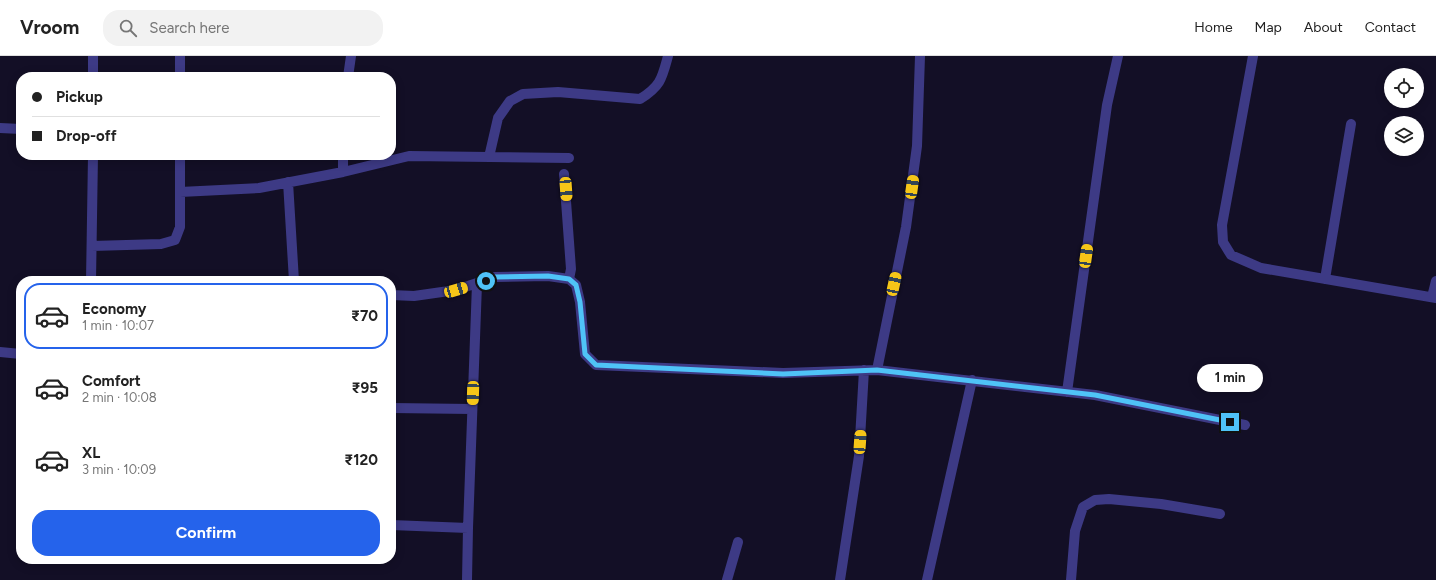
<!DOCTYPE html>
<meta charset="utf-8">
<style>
:root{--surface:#fff;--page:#f2f2f2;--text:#222;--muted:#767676;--line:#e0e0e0;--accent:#2563eb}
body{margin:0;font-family:Figtree,sans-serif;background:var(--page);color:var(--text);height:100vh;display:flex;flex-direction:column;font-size:15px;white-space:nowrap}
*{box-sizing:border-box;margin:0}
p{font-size:13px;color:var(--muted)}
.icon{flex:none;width:22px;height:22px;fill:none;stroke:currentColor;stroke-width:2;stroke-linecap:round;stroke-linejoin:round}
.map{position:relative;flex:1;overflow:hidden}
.drawer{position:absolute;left:16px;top:220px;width:380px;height:288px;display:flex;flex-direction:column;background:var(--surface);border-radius:16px;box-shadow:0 2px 10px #0003}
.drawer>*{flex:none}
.hud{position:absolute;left:16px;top:16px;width:380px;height:88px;border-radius:16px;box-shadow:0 2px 10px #0003;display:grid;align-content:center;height:88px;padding:0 16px;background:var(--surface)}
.buttons{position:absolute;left:1384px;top:12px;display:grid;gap:8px}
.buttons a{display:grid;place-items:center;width:40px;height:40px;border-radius:50%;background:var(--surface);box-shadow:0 2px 10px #0003;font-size:20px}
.end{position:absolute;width:18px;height:18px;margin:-9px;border:5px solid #4fc3f7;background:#111;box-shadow:0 0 0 2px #111}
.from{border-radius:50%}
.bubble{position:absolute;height:28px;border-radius:14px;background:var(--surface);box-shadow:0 2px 10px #0003;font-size:13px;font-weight:700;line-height:28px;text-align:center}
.car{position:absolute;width:12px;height:24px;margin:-12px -6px;border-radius:5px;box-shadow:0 0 3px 1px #0007;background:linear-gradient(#f5c518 24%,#345 0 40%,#f5c518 0 76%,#345 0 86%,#f5c518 0)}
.hud b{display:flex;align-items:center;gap:14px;height:38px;font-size:15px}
.hud b+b{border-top:1px solid var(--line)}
.hud i{width:10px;height:10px;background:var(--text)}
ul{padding:7px 0 0;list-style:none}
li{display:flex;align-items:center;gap:12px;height:66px;margin:0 8px 6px;padding:0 8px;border:2px solid transparent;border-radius:16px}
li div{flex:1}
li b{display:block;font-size:15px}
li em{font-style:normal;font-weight:700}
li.on{border-color:var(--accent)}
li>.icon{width:36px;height:36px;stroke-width:1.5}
.primary-button{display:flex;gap:8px;margin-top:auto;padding:8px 16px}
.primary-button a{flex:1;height:46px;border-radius:16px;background:var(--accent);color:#fff;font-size:16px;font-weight:700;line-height:46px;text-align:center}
header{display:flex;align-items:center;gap:24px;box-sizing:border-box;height:56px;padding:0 20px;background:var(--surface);border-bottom:1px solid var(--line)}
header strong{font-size:19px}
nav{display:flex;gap:22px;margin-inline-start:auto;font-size:14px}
.search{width:280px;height:36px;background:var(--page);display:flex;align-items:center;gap:10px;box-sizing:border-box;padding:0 14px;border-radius:16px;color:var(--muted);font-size:15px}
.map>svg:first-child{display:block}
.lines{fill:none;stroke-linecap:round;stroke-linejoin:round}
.minor{stroke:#3d3a85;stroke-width:10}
.route{stroke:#4fc3f7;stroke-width:5}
</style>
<header>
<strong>Vroom</strong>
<div class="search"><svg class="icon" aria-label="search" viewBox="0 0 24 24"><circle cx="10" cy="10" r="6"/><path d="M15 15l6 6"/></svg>Search here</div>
<nav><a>Home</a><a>Map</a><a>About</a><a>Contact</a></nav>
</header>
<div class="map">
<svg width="1436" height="524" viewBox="0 0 1436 524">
<rect width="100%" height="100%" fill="#130f26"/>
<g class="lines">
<path class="minor" d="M93,0V21
M180,0V21
M1253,0L1222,169L1223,186L1231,199L1261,212L1436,242
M348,21L351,0
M0,72L21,73
M489,101L498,62L510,45L523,38L558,36L640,43C661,30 662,22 668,0
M343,116V99
M564,118L571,213L569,223
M288,126L294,225
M180,136L259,132L343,116L409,100L569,102
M92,190L161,188L175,184L180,171V99
M1325,223L1351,68
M91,225L93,99
M391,239L414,240L456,234L495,221L548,220L569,223L576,229L580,246L585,298L596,309L783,317L877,314L1095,339L1245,369
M1432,241L1436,225
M0,296L21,298
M877,314L906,171L917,90L920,0
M1067,336L1107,49L1118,0
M391,352L472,353
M391,469L468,472
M467,524L468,472L477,228
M727,524L738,486
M840,524L859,400L864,314
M927,524L972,324
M1071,524L1075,475L1083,451L1095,444L1109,443L1161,448L1220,458"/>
</g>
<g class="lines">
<path class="route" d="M486,225L495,221L548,220L569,223L576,229L580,246L585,298L596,309L783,318L877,314L1095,339L1230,366"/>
</g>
</svg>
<div class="buttons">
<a><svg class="icon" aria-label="locate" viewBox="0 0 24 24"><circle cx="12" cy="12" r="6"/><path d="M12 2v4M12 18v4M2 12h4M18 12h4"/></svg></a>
<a><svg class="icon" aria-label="layers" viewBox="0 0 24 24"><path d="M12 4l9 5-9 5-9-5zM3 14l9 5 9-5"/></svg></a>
</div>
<i class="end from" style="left:486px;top:225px"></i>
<i class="end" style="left:1230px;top:366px"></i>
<div class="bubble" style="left:1197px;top:308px;width:66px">1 min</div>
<i class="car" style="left:912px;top:131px;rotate:8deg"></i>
<i class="car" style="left:566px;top:133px;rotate:176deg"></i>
<i class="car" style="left:1086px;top:200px;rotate:8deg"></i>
<i class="car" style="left:894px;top:228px;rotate:12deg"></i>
<i class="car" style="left:456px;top:234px;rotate:74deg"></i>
<i class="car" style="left:473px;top:337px;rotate:182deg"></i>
<i class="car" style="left:860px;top:386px;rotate:4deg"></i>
<div class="hud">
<b><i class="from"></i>Pickup</b>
<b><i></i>Drop-off</b>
</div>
<section class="drawer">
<ul>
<li class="on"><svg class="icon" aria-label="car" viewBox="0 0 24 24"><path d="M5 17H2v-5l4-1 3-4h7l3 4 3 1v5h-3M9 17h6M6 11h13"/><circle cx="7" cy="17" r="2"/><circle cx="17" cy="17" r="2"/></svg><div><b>Economy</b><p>1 min · 10:07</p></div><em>₹70</em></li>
<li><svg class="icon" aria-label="car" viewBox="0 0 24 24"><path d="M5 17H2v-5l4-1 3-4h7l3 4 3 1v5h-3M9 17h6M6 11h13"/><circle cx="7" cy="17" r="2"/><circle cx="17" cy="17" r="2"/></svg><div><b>Comfort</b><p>2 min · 10:08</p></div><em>₹95</em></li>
<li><svg class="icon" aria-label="car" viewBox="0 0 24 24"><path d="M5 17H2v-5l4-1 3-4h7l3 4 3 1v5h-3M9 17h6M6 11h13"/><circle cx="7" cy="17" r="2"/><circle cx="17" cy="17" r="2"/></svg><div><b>XL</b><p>3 min · 10:09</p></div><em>₹120</em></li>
</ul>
<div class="primary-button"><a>Confirm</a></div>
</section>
</div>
